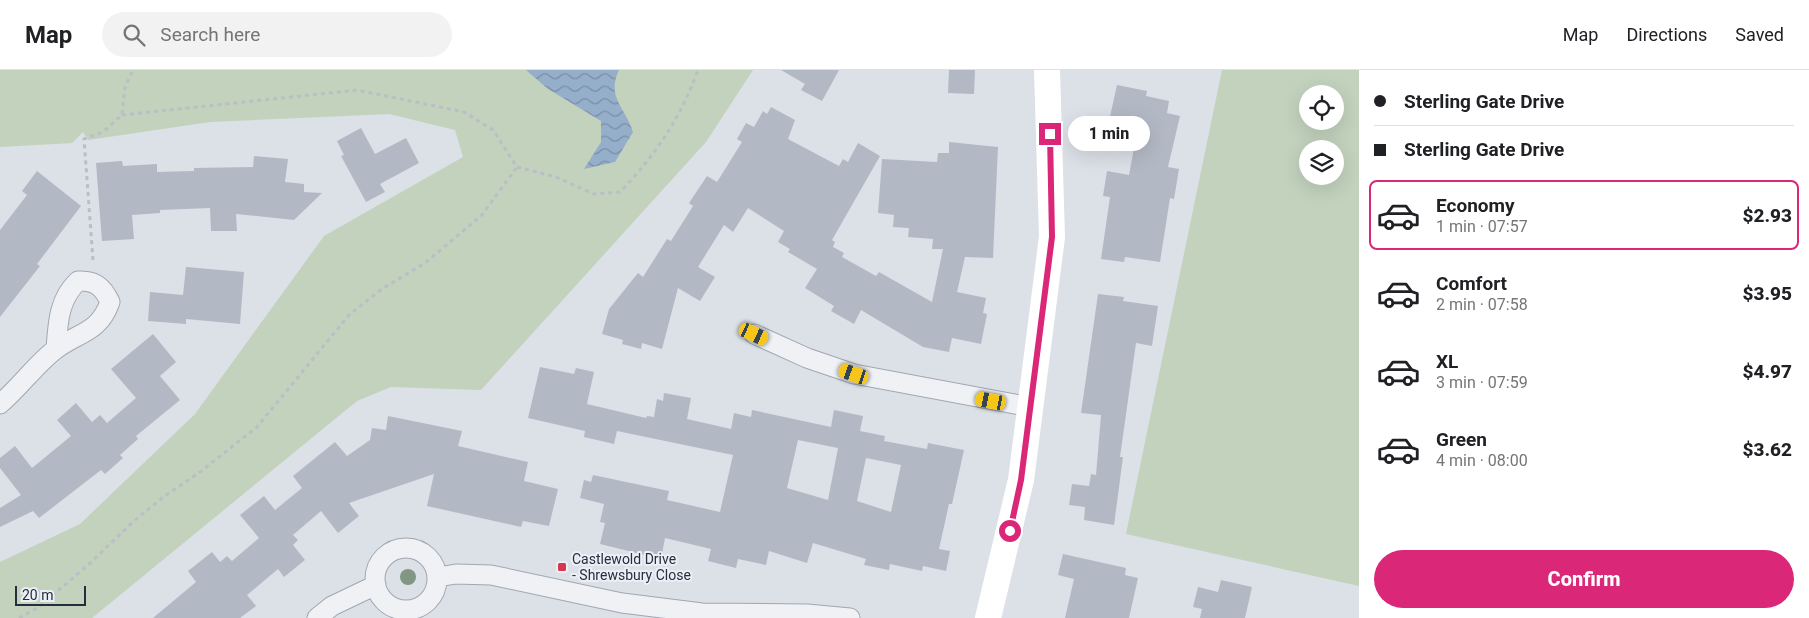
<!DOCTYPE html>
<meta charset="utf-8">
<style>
:root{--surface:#fff;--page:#f2f2f2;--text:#202124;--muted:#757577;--line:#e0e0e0;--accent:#db2777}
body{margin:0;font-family:Roboto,sans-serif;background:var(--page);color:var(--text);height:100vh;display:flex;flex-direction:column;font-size:19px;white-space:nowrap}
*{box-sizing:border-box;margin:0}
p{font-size:16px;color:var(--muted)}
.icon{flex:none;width:28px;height:28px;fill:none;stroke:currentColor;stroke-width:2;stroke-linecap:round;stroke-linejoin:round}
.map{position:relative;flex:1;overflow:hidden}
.details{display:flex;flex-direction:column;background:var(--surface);width:450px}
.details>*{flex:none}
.top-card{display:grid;align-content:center;height:110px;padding:0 15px;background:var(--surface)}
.tools{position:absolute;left:1299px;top:15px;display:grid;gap:10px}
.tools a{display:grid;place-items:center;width:45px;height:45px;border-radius:50%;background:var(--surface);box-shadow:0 5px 20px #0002;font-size:25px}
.scale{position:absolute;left:15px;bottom:12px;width:71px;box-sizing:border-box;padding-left:5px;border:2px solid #252e3e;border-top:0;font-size:14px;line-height:18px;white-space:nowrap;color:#252e3e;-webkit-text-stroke:4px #eceff5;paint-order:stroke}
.end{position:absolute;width:22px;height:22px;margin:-11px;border:6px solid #db2777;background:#fff;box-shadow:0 0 0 2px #fff}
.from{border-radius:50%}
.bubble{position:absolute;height:35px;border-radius:18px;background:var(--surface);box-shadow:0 5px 20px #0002;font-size:16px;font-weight:800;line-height:35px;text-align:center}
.car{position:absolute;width:15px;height:30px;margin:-15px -8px;border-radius:6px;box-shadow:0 0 4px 1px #0007;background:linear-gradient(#f5c518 24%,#345 0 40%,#f5c518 0 76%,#345 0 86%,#f5c518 0)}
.top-card b{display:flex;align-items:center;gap:18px;height:48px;font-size:19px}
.top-card b+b{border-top:1px solid var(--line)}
.top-card i{width:12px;height:12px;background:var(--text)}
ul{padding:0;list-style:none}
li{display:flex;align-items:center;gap:15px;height:70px;margin:0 10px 8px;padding:0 5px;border:2px solid transparent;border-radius:8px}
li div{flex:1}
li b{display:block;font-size:19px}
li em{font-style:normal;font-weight:800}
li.active{border-color:var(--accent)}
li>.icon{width:45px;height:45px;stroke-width:1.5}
.button{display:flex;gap:10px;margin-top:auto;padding:10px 15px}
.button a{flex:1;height:58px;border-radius:30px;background:var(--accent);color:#fff;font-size:20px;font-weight:800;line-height:58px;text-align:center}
header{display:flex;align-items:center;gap:30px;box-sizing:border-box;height:70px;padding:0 25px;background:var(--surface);border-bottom:1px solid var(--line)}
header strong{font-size:24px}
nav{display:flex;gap:28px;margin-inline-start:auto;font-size:18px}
.search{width:350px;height:45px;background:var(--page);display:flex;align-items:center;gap:12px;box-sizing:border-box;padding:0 18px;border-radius:28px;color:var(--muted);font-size:19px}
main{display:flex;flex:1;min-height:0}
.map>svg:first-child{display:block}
.green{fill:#c2d2bd;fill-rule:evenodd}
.water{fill:url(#water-waves)}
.building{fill:#b3b9c4;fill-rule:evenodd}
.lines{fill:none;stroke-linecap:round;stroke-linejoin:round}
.street-casing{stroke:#a1a7b1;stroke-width:21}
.path{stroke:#babec5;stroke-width:3;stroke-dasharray:4 4;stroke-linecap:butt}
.street{stroke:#eff1f5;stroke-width:19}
.secondary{stroke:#fff;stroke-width:26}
.tree{fill:#829783}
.route{stroke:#db2777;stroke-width:6}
.poi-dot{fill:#d5394f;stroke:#eceff5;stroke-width:2}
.labels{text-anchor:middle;stroke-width:4;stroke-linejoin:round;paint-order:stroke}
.poi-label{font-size:14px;fill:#252e3e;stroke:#eceff5;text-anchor:start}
</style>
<header>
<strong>Map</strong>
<div class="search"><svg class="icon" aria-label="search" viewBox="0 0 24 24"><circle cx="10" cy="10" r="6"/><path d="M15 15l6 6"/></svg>Search here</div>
<nav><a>Map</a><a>Directions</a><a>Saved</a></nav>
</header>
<main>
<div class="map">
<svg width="1359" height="548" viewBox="0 0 1359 548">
<defs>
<pattern id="water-waves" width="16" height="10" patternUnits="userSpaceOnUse" patternTransform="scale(1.25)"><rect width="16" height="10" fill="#95aeca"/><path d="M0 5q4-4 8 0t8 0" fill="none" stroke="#798ea5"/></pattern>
</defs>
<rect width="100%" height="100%" fill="#dce0e7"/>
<path class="green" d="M0,0H753L706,72L481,320L391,317L357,331L92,548H0V492L80,454L195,344L324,166L463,87L455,60L389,44L210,52L88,70L83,62L72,73L0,77Z
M1222,0H1359V516L1126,464ZM1308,24H1335V51H1308ZM1308,79H1335V106H1308Z"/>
<path class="water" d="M526,0H619C606,27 625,37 633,62L615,92L584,99L601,72V51L548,19Z"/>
<path class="building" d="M781,0H839L822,31L801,20L805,14Z
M949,0H975L974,24L948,23Z
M1117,15L1147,21L1146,26L1169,31L1167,43L1180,46L1168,97L1179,99L1174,129L1170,128L1160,192L1125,187L1124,192L1101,189L1110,127L1103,126L1107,101L1129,105L1136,67L1107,60Z
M771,37L795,50L788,69L839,96L843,89L848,92L858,73L880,86L832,170L835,172L833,177L844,183L842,187L876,206L879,202L932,232L943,179H932L933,169L908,167L909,158L893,157L894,145L878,143L882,89L937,92L938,83H949V72L998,77L993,188L965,187L957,222L986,228L983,243L987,244L981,274L952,268L949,282L923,277L861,240L854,254L831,241L834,236L805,218L817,199L788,182L790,179L778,172L784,161L748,138L733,162L724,155L698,197L715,207L700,231L678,218L662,279L642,273L641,279L622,274L623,270L602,264L609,239L638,203L643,207L667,169L671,171L693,136L689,133L707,106L717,112L742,72L737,69L746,53L754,57L763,41L767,44Z
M361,58L375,84L406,68L419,93L380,114L385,122L366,132L341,86L344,85L337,71Z
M254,86L288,89L285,112L304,114V122L322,123L294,150L236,144L237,161H211L210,138L160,140V143L132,145L134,169L102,171L96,93L122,91L123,96L157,94V102L194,101V98L253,97Z
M37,101L81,136L37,194L40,196L0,247V160L27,125L22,121Z
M186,197L244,202L240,254L186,249V254L148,251L150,222L183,225Z
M1098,224L1124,227L1123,231L1158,236L1152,276L1136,273L1120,387H1123L1114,455L1084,450L1085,437L1069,435L1072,414L1089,416L1091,404L1096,405L1101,345L1081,343Z
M153,264L176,292L160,306L180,330L136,366L138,369L120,385L123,388L105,404L101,400L39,448L33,441L0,457V438L21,425L0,398V388L15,376L32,398L71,366L57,350L76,333L92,352L100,345L107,353L136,328L111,299Z
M540,297L574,304L576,298L594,302L587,334L646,348L647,346L654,347L657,329L663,331L664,323L691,328L687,349L731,359L734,343L751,347L752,340L831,357L834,340L863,346L860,361L885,366L884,371L927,379L928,373L964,380L952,434H949L939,479L950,481L946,501L923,496L922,501L890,494L889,500L864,495L866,489L813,473L807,493L769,481L766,495L738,489L736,498L708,491L711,479L665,468L661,489L600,474L605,453L600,452L604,434L580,428L584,410L591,412L593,405L669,421L667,430L720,442L733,385L617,361L614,374L584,367L585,361L528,348ZM798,370L838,378L828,430L787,418ZM866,388L901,395L891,442L857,431Z
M388,346L462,361L458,376L528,392L524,411L558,419L549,456L523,451L521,457L427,436L434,404L349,433L359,446L338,463L321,441L293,465L298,470L293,475L305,490L284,507L278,499L247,525L256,536L240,548H153L196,512L188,501L212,482L220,492L227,486L232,491L259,468L240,445L264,426L275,440L302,418L293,406L335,372L347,386L370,370L372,358L386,360Z
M1063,484L1126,498L1125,505L1138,508L1129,548H1065L1074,509L1058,505Z
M1221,510L1252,517L1245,548H1200L1202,539L1193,537L1198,517L1218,522Z"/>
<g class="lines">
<defs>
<path id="street" d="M754,264L807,288L854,304L1031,337
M0,334C20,317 37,293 56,279C79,262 99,263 110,232C103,217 95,210 78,211C58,230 58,254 56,279
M375 509a31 31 0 1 1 62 0a31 31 0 1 1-62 0Z
M438,507L456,504L491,505L622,533L702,543L807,544L850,548
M317,548L332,536L376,515"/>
</defs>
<use href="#street" class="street-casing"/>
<path class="path" d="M122,45L357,20L464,42L493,60L517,97L556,107L594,124L620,122C655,86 681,47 698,0
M93,190L84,69L103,62L122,45L125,17L133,0
M19,548L39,537L88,495L134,451L162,428L200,402L257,357L349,245L382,219L425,193L482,145L517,97"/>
<use href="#street" class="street"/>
<path class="secondary" d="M988,548L1021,410L1052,167L1047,0"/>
</g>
<circle class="tree" cx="408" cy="507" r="8"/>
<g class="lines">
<path class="route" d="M1010,461L1021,410L1052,167L1050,64"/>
</g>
<rect class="poi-dot" x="557" y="492" width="10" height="10" rx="2.5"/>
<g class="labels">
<g class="poi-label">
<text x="572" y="494">Castlewold Drive<tspan x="572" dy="16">- Shrewsbury Close</tspan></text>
</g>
</g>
</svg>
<div class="tools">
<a><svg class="icon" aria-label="locate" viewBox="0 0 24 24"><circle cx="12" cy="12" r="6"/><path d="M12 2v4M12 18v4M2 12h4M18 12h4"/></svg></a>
<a><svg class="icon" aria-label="layers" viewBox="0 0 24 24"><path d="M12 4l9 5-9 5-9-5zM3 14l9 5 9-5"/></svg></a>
</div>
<div class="scale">20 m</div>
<i class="end from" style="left:1010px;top:461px"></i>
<i class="end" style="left:1050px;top:64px"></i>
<div class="bubble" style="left:1068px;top:46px;width:82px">1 min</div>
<i class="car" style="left:754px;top:264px;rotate:115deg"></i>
<i class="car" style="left:854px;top:304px;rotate:289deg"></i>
<i class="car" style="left:991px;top:331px;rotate:281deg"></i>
</div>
<section class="details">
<div class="top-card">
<b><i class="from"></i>Sterling Gate Drive</b>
<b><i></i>Sterling Gate Drive</b>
</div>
<ul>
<li class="active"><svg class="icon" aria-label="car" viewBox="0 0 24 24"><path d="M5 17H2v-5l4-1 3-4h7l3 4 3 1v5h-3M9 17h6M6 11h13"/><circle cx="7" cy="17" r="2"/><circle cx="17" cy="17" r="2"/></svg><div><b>Economy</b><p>1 min · 07:57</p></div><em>$2.93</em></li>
<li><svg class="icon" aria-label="car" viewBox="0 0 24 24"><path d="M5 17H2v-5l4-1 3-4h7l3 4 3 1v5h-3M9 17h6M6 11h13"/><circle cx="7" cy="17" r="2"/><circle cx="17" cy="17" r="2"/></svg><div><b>Comfort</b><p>2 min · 07:58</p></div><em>$3.95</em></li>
<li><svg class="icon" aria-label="car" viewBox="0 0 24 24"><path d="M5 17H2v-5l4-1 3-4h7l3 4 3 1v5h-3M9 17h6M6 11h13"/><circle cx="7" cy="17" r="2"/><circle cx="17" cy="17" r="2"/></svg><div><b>XL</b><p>3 min · 07:59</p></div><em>$4.97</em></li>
<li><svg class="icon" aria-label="car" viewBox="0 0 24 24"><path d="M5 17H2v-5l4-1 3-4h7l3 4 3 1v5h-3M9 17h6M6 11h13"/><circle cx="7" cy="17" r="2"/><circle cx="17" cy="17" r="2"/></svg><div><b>Green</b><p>4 min · 08:00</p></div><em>$3.62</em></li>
</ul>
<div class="button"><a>Confirm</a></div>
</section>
</main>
